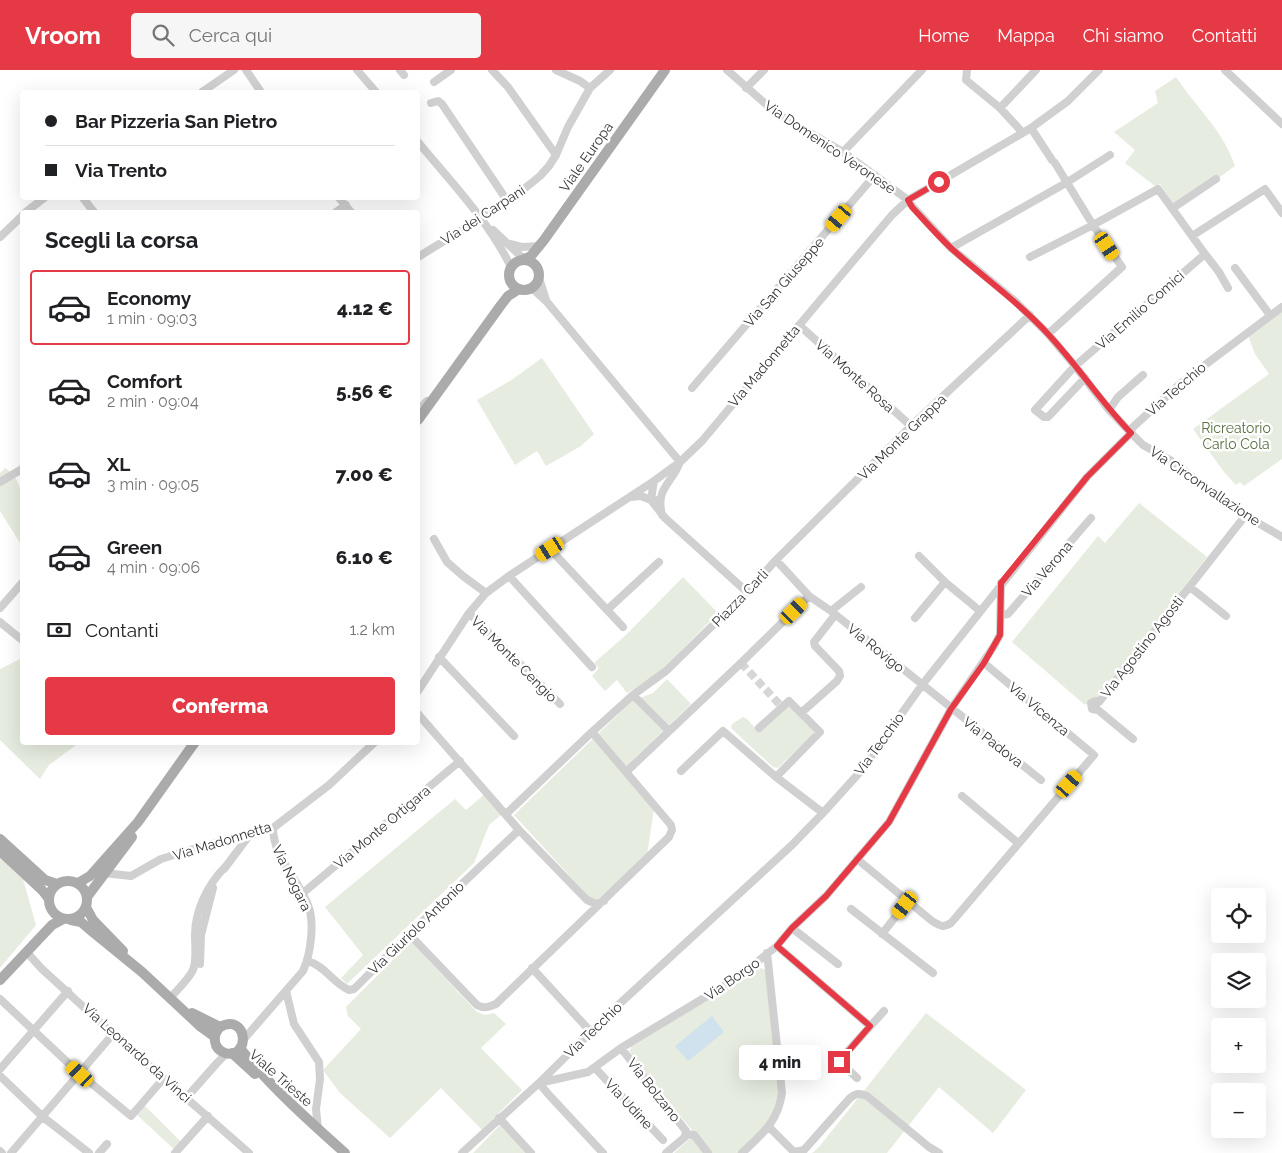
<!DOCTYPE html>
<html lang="it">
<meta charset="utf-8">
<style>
:root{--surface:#fff;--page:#f6f6f6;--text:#202124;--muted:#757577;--line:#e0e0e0;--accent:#e63946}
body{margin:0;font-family:Raleway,sans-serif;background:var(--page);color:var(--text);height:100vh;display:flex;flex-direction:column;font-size:19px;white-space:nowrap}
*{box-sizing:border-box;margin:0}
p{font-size:16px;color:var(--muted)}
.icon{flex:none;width:28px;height:28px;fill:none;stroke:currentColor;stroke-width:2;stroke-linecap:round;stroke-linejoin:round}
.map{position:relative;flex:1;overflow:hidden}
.panel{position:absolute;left:20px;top:140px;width:400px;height:535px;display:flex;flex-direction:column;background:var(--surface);border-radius:5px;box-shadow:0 5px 20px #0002}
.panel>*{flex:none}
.top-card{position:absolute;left:20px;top:20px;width:400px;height:110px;border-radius:5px;box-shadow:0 5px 20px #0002;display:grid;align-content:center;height:110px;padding:0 25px;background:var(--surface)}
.tools{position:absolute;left:1211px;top:818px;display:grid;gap:10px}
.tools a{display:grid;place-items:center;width:55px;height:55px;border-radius:5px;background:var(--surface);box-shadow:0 5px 20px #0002;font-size:25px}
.end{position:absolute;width:22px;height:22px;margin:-11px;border:6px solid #e63946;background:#fff;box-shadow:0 0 0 2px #fff}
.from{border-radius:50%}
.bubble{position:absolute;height:35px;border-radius:5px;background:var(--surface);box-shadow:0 5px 20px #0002;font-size:16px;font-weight:800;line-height:35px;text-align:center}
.car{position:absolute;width:15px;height:30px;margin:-15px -8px;border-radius:6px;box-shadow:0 0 4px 1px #0007;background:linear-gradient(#f5c518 24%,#345 0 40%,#f5c518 0 76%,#345 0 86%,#f5c518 0)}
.top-card b{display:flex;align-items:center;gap:18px;height:48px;font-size:19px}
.top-card b+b{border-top:1px solid var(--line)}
.top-card i{width:12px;height:12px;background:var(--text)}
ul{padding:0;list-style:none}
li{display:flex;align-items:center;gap:15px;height:75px;margin:0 10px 8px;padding:0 15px;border:2px solid transparent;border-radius:5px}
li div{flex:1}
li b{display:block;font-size:19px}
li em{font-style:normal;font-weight:800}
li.selected{border-color:var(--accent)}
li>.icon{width:45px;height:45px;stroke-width:1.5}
h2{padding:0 25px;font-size:22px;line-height:60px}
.pay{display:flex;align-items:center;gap:12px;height:55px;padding:0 25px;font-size:19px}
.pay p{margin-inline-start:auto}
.cta{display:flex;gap:10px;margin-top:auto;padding:10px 25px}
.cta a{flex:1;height:58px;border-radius:5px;background:var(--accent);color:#fff;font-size:20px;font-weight:800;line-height:58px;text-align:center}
header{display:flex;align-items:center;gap:30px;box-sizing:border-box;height:70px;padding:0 25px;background:var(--accent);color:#fff}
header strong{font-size:24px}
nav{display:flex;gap:28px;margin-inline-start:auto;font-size:18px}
.search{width:350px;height:45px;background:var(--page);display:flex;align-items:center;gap:12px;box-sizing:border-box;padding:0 18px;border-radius:5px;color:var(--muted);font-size:19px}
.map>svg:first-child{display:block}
.green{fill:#e6ecdf}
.water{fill:#cfe2ee}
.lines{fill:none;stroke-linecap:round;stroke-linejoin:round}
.minor-tunnel{stroke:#d6d6d6;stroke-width:8;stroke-dasharray:8 4;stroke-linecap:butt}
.minor{stroke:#d0d0d0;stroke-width:8}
.major{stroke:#ababab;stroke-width:10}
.route{stroke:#e63946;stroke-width:6}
.labels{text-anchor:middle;stroke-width:5;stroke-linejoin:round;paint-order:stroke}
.street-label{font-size:14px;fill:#333;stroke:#fff}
.park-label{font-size:14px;fill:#56703f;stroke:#fff}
</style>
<header>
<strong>Vroom</strong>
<div class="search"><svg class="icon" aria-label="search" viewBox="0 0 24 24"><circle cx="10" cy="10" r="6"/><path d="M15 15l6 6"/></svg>Cerca qui</div>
<nav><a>Home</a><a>Mappa</a><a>Chi siamo</a><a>Contatti</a></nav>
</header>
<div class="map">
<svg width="1282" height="1083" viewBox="0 0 1282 1083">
<rect width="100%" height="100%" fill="#fff"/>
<path class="green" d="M1176,7C1196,37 1224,62 1235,96L1197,123L1175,136L1160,114L1155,116L1125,93L1135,80L1114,62L1158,33L1155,21Z
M1282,241V389L1244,416L1240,412L1236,415L1224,402L1193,359L1269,304L1255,284L1248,265Z
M542,288L594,364L581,376L546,396L537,381L515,395L477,330L510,311Z
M5,398C30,414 22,451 22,476L0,441V403Z
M1139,433L1207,487L1098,628H1092L1085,635L1012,572L1098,466L1105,473Z
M683,507L718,543L662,600L649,610L627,623L617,610L605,621L592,606L599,598L594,593L627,564Z
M22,588V672L79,673L49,695L40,709L0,670V599Z
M667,609L691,634L621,701L654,739L647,785L599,829H591L514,745L632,631L653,623Z
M787,635H791L816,661L781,695L778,698L773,697L731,658L732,654L743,647L747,649L759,662Z
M485,724L502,744L489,755L474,793L347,914L341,908L363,885L325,837L455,729L466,740Z
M0,787L23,809L36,855L0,898Z
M411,872L477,942L485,945L494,943L506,954L481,978L522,1020L482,1060L441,1018L390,1068L340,1023L323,1000L361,959L348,946L346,937Z
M756,896L765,900C768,928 785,1015 776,1039C770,1053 749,1072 738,1083H674L695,1064L633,988L630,981L632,973L731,917Z
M926,943L1026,1020L993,1063L939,1017L887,1083H812L819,1077Z
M144,1035L183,1074L176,1081L136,1044Z
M500,1055L527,1083H473Z"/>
<path class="water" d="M712,946L724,962L688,991L675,976Z"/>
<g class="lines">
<path class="minor-tunnel" d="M741,593L782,637"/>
<path class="minor" d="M246,0L261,22
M357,0L376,22
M400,0L404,5
M492,0L508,17L556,85
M556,0L580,11L590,18
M727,0L776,43L843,82L908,130L913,137L951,178L1015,231L1048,264L1075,296L1109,340L1131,363L1143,375L1170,390L1236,440L1282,467
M967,0L966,10L1000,38L1022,62
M1225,0L1282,54
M434,12L451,0
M746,18L764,0
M202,22L234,0
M431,33L438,31L442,34L508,132
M1000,38L1036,0
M1031,58L1052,90
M418,72C451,112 488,150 511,197
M843,82L922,0
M83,128L94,142
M339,128L351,142
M1173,138L1216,109
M26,142L44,128
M336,142L346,135
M493,160L524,189
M1192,166L1265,119L1282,143
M0,167L22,146
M510,174L522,177L540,176
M951,178L1066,113L1110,85
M1205,184L1219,202L1228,218
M418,187L508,132L540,106L549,96L556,85L568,57L590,18L610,0
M1030,187L1093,155L1158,119L1205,184L1075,296L1035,340L1044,347H1048L1085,308
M1235,198L1270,245
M539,208L546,230
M532,218L547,232L680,392C672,414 655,418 662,445
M799,255L911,356
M1048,264L1122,197L1093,155L1055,93
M692,318L875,105
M1109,340L1118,327L1143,305
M418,341L427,331
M654,411L651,430H655
M0,412L22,399
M630,427L641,426L651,430L665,448L747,522
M434,469L447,492L463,506L486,523
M550,479L623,557
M919,486L945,512L980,541
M776,490L809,526L831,541L1041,710
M509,506L592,597
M1190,517L1226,546
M0,538L22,513
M607,540L659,492
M831,541L861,517
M469,543L560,634
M1001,545L1008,544L1091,448
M915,548L945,512
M0,552L22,570
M439,587L514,666
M418,621L469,543L486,523L509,506L654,411L680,392L702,371L859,184L892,145L908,130L1031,58L1068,31L1099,0
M633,625L669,661
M418,644L519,760L587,830L596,834L604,831
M759,658L789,631L801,643
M1133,669L1098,640L1092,639L1091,633L1095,631L1099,632L1245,446
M681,701L723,661L776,707L823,743
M626,702L741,593L809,526
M776,707L820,662L801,643L837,611L840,606L839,601L815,576L814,572L835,545
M962,726L1018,773
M506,744L592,662L633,625L666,601L747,522L776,490L911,356L1030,245
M857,789L932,851C940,856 943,858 951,853L1094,685L984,593
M224,799L251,763
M104,803L131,806L161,789L193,779L273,758L329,715L375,672
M303,823L460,691
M851,839L933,903
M792,858L838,894
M409,864L477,935C484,939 489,937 496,934L669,767L672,760L671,755L592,662
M882,864L907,832
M777,876L870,956
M27,881L31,887L42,899L113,964L249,1083
M308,891C325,896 333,913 349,920L354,919L409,864L519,760
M200,894L201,865L213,818
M532,898L591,962
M286,921L294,954L319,992L320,1009L316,1039L318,1059
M171,927C178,919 188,910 193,900C197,890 195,876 195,865C195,840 208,814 226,796
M0,929L80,1004L131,1046L164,1008
M244,969L303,901C308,890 310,880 311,868C312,859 312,850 310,841C302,812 273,789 273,758
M621,978L686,1061L685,1067L666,1083
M595,998L663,1070
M0,999L68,921
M0,1006L43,1047L89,1083
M857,1008L839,991L884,941
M187,1027L217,993L227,983
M499,1048L531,1083
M769,1057L794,1082L804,1080L850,1028C856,1023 859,1023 867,1026L929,1077L939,1083
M686,1064L694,1065L708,1083
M0,1081L2,1083
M11,1083L113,964
M99,1083L107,1074
M175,1083L208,1046
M462,1083L539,1013L615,938L792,775L823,743L860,702L922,615L1087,407L1131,363L1132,358L1181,313L1282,237
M603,1083L549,1025L539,1013L588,1002L621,978L737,908L777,876L792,858L826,826L889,752L951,639L994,576L1000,565L1001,513
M742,1083C762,1064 778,1052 782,1023L767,883"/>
<path class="major" d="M524,189L531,186L544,170L665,0
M509 205a15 15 0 1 1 30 0a15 15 0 1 1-30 0Z
M418,350L501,235L508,226L519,219
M0,769L45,810L57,814
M0,781L42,820L49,829
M49 830a19 19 0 1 1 38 0a19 19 0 1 1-38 0Z
M78,813L90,806L138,752L195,672
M87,827L132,767
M86,837L93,850L123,881
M71,850L81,852L88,858L142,902L201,957L215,967
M0,910L52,855L63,849
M192,943L220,957C248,942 251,990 225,983C213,979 212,965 220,957
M240,978C269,1015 309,1051 345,1083
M232,983L255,1004"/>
</g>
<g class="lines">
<path class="route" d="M839,992L870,956L777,876L792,858L826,826L889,752L951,639L984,593L1000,565L1001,513L1087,407L1131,363C1101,332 1078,296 1048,264C1019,232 984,208 952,179C938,166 925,151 912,137L908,130L939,112"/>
</g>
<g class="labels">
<g class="street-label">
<text transform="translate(830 77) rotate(34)" y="5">Via Domenico Veronese</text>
<text transform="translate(586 87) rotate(-55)" y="5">Viale Europa</text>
<text transform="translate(483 145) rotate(-33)" y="5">Via dei Carpani</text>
<text transform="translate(784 212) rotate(-49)" y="5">Via San Giuseppe</text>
<text transform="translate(1140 240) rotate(-41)" y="5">Via Emilio Comici</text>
<text transform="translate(764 296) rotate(-50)" y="5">Via Madonnetta</text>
<text transform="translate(855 306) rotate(42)" y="5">Via Monte Rosa</text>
<text transform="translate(1176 319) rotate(-41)" y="5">Via Tecchio</text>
<text transform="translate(902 367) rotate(-44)" y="5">Via Monte Grappa</text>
<text transform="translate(1205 416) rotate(34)" y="5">Via Circonvallazione</text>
<text transform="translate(1047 499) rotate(-49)" y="5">Via Verona</text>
<text transform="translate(740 528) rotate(-46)" y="5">Piazza Carli</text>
<text transform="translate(1142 577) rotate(-52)" y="5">Via Agostino Agosti</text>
<text transform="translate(876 578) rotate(39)" y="5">Via Rovigo</text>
<text transform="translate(514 589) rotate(45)" y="5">Via Monte Cengio</text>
<text transform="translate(1039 639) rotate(40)" y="5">Via Vicenza</text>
<text transform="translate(993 672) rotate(38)" y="5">Via Padova</text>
<text transform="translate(879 674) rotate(-54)" y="5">Via Tecchio</text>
<text transform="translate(382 757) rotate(-40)" y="5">Via Monte Ortigara</text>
<text transform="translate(222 771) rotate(-17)" y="5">Via Madonnetta</text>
<text transform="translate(292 808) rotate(64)" y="5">Via Nogara</text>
<text transform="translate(416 858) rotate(-44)" y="5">Via Giuriolo Antonio</text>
<text transform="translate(732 909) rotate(-35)" y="5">Via Borgo</text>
<text transform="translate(593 960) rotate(-44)" y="5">Via Tecchio</text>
<text transform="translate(137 983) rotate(42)" y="5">Via Leonardo da Vinci</text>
<text transform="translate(281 1008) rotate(41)" y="5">Viale Trieste</text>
<text transform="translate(654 1020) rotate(52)" y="5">Via Bolzano</text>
<text transform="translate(629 1034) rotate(47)" y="5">Via Udine</text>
</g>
<g class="park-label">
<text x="1236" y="363">Ricreatorio<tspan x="1236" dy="16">Carlo Cola</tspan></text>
</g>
</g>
</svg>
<div class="tools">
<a><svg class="icon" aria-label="locate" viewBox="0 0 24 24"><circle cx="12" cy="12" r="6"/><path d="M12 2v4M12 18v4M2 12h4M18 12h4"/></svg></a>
<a><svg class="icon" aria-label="layers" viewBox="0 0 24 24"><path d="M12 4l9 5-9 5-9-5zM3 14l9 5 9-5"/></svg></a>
<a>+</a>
<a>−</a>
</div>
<i class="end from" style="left:939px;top:112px"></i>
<i class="end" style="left:839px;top:992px"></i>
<div class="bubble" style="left:739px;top:975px;width:82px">4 min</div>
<i class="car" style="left:839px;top:148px;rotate:220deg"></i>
<i class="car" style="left:1107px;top:176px;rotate:146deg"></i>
<i class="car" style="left:550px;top:479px;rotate:237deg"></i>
<i class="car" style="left:794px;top:541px;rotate:45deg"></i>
<i class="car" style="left:1069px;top:714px;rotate:41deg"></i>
<i class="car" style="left:905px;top:835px;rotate:218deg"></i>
<i class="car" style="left:80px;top:1004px;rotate:313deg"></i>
<div class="top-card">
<b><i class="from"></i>Bar Pizzeria San Pietro</b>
<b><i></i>Via Trento</b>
</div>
<section class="panel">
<h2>Scegli la corsa</h2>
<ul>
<li class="selected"><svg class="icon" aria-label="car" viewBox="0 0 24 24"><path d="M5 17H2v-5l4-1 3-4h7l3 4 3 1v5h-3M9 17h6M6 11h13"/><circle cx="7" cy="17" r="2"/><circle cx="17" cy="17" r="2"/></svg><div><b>Economy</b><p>1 min · 09:03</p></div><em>4.12 €</em></li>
<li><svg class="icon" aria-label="car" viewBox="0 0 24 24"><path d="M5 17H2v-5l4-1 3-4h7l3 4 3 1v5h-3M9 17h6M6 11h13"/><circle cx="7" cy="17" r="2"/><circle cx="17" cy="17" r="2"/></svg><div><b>Comfort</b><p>2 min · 09:04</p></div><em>5.56 €</em></li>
<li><svg class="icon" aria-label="car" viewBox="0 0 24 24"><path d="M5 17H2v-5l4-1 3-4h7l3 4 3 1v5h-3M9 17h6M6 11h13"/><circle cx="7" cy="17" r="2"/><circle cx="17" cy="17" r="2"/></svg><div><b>XL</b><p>3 min · 09:05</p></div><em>7.00 €</em></li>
<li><svg class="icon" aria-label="car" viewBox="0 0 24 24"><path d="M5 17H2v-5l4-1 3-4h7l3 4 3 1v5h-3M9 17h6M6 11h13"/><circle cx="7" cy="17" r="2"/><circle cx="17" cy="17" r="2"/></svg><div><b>Green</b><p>4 min · 09:06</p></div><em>6.10 €</em></li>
</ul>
<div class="pay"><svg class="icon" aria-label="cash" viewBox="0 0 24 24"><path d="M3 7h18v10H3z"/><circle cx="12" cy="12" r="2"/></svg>Contanti<p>1.2 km</p></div>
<div class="cta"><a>Conferma</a></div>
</section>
</div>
